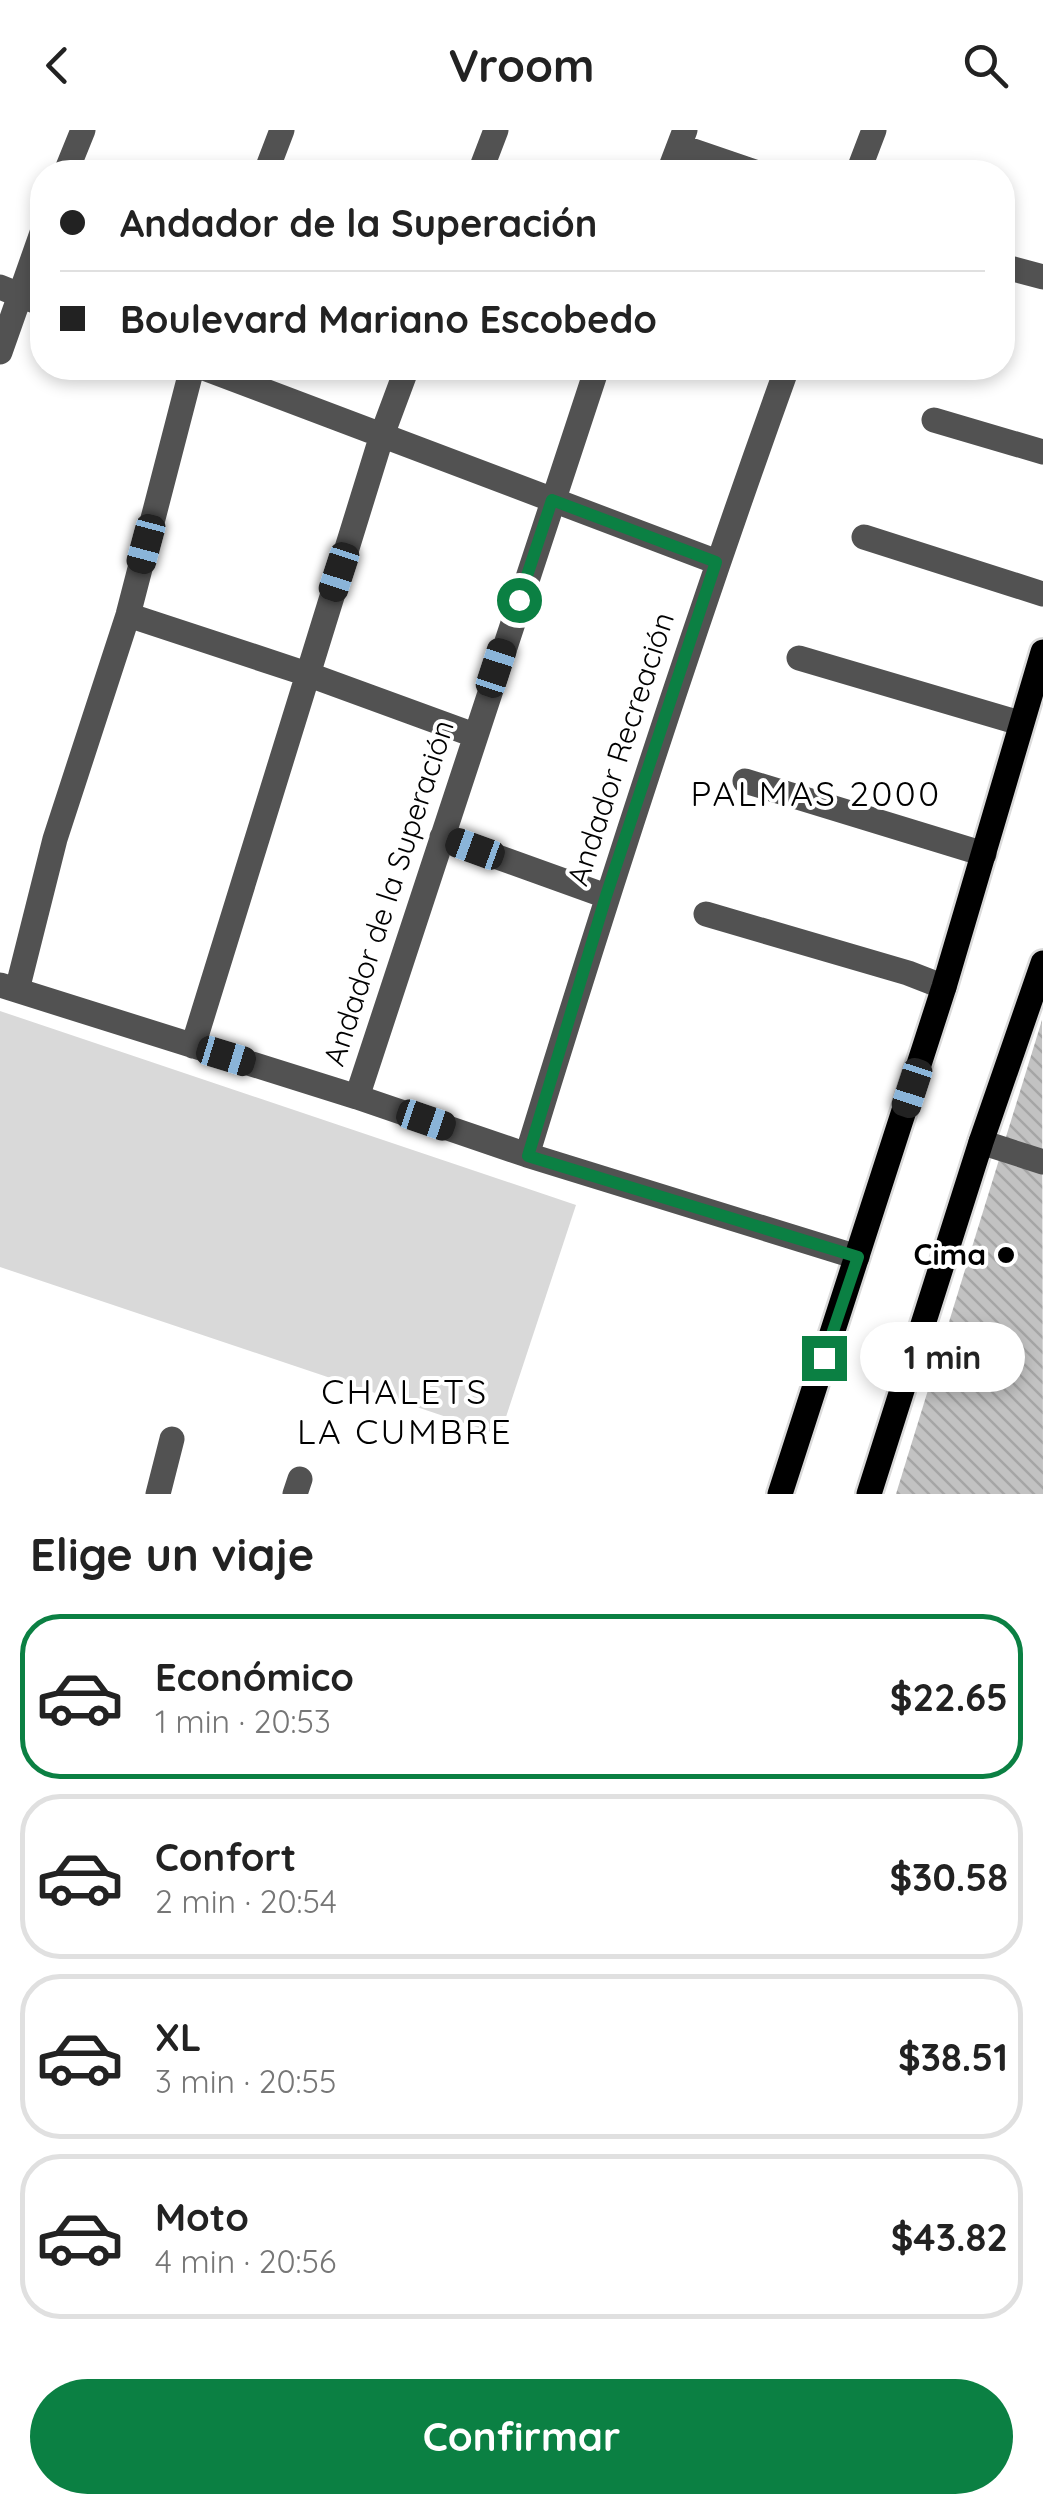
<!DOCTYPE html>
<html lang="es">
<meta charset="utf-8">
<style>
:root{--surface:#fff;--page:#f2f2f2;--text:#222;--muted:#767676;--line:#e0e0e0;--accent:#0b8043}
body{margin:0;font-family:Quicksand,sans-serif;background:var(--page);color:var(--text);height:100vh;display:flex;flex-direction:column;font-size:38px;white-space:nowrap}
*{box-sizing:border-box;margin:0}
p{font-size:32px;color:var(--muted)}
.icon{flex:none;width:55px;height:55px;fill:none;stroke:currentColor;stroke-width:2;stroke-linecap:round;stroke-linejoin:round}
.map{position:relative;height:1364px;overflow:hidden}
.side{display:flex;flex-direction:column;background:var(--surface);flex:1}
.side>*{flex:none}
.banner{position:absolute;left:30px;top:30px;width:985px;height:220px;border-radius:40px;box-shadow:0 5px 15px #0003;display:grid;align-content:center;height:220px;padding:0 30px;background:var(--surface)}
.end{position:absolute;width:45px;height:45px;margin:-22px;border:12px solid #0b8043;background:#fff;box-shadow:0 0 0 5px #fff}
.from{border-radius:50%}
.bubble{position:absolute;height:70px;border-radius:35px;background:var(--surface);box-shadow:0 5px 15px #0003;font-size:32px;font-weight:700;line-height:70px;text-align:center}
.car{position:absolute;width:30px;height:60px;margin:-30px -15px;border-radius:12px;box-shadow:0 0 8px 2px #0007;background:linear-gradient(#222 24%,#8ab4d8 0 40%,#222 0 76%,#8ab4d8 0 86%,#222 0)}
.banner b{display:flex;align-items:center;gap:35px;height:95px;font-size:38px}
.banner b+b{border-top:2px solid var(--line)}
.banner i{width:25px;height:25px;background:var(--text)}
ul{padding:0;list-style:none}
li{display:flex;align-items:center;gap:30px;height:165px;margin:0 20px 15px;padding:0 10px;border:5px solid var(--line);border-radius:40px}
li div{flex:1}
li b{display:block;font-size:38px}
li em{font-style:normal;font-weight:700}
li.active{border-color:var(--accent)}
li>.icon{width:90px;height:90px;stroke-width:1.5}
h2{padding:0 30px;font-size:45px;line-height:120px}
.cta{display:flex;gap:20px;margin-top:auto;padding:20px 30px}
.cta a{flex:1;height:115px;border-radius:60px;background:var(--accent);color:#fff;font-size:40px;font-weight:700;line-height:115px;text-align:center}
header{display:flex;justify-content:space-between;align-items:center;height:130px;padding:0 30px;background:var(--surface);font-size:45px;font-weight:700}
.map>svg:first-child{display:block}
.green{fill:#d9d9d9}
.building{fill:url(#building-back-hatch)}
.lines{fill:none;stroke-linecap:round;stroke-linejoin:round}
.major-casing{stroke:#dbdbdb;stroke-width:30}
.minor{stroke:#525252;stroke-width:25}
.major{stroke:#000;stroke-width:25}
.route{stroke:#0b8043;stroke-width:12}
.poi-dot{fill:#000;stroke:#fff;stroke-width:4}
.labels{text-anchor:middle;stroke-width:8;stroke-linejoin:round;paint-order:stroke}
.street-label{font-size:30px;fill:#000;stroke:#fff}
.poi-label{font-size:30px;font-weight:bold;fill:#000;stroke:#fff;text-anchor:end}
.quarter-label{font-size:35px;letter-spacing:2.5px;fill:#000;stroke:#fff}
</style>
<header><svg class="icon" aria-label="back" viewBox="0 0 24 24"><path d="M15 5l-7 7 7 7"/></svg>Vroom<svg class="icon" aria-label="search" viewBox="0 0 24 24"><circle cx="10" cy="10" r="6"/><path d="M15 15l6 6"/></svg></header>
<div class="map">
<svg width="1043" height="1364" viewBox="0 0 1043 1364">
<defs>
<pattern id="building-back-hatch" width="6" height="6" patternUnits="userSpaceOnUse" patternTransform="scale(2.5)"><rect width="6" height="6" fill="#c2c2c2"/><path d="M-1 5l2 2M0 0l6 6M5-1l2 2" fill="none" stroke="#a5a5a5"/></pattern>
</defs>
<rect width="100%" height="100%" fill="#fff"/>
<path class="green" d="M0,881L576,1075L500,1305L0,1137Z"/>
<path class="building" d="M1042,890L1043,1364H896Z"/>
<g class="lines">
<defs>
<path id="major" d="M780,1364L944,857L1043,522
M869,1364L981,1012L1043,833"/>
</defs>
<use href="#major" class="major-casing"/>
<path class="minor" d="M679,16L755,42
M66,42L83,0
M266,42L282,0
M480,42L496,0
M669,42L685,0
M858,42L874,0
M1002,136L1043,147
M0,157L42,174
M0,222L42,103
M204,238L717,432
M934,290L1043,322
M864,407L1043,464
M128,485L307,544L474,605
M799,528L1020,593
M745,651L984,724
M442,707L606,766
M706,784L908,843L944,857
M0,855L357,967L527,1025L857,1127
M17,860L55,709L128,485L192,238
M193,916L382,305L407,238
M357,967L597,238
M981,1012L1043,1032
M527,1025C608,761 693,498 787,238
M158,1364L172,1309
M295,1364L300,1349"/>
<use href="#major" class="major"/>
</g>
<g class="lines">
<path class="route" d="M519,470L552,370L716,432L606,766L528,1026L858,1127L824,1228"/>
</g>
<circle class="poi-dot" cx="1006" cy="1125" r="10"/>
<g class="labels">
<g class="street-label">
<text transform="translate(621 619) rotate(-72)" y="10">Andador Recreación</text>
<text transform="translate(389 763) rotate(-72)" y="10">Andador de la Superación</text>
</g>
<g class="poi-label">
<text x="986" y="1135">Cima</text>
</g>
<g class="quarter-label">
<text x="816" y="676">PALMAS 2000</text>
<text x="405" y="1274">CHALETS<tspan x="405" dy="40">LA CUMBRE</tspan></text>
</g>
</g>
</svg>
<i class="end from" style="left:519px;top:470px"></i>
<i class="end" style="left:824px;top:1228px"></i>
<div class="bubble" style="left:860px;top:1192px;width:165px">1 min</div>
<i class="car" style="left:146px;top:414px;rotate:195deg"></i>
<i class="car" style="left:339px;top:442px;rotate:198deg"></i>
<i class="car" style="left:496px;top:538px;rotate:18deg"></i>
<i class="car" style="left:475px;top:719px;rotate:290deg"></i>
<i class="car" style="left:226px;top:926px;rotate:107deg"></i>
<i class="car" style="left:912px;top:958px;rotate:198deg"></i>
<i class="car" style="left:426px;top:990px;rotate:109deg"></i>
<div class="banner">
<b><i class="from"></i>Andador de la Superación</b>
<b><i></i>Boulevard Mariano Escobedo</b>
</div>
</div>
<section class="side">
<h2>Elige un viaje</h2>
<ul>
<li class="active"><svg class="icon" aria-label="car" viewBox="0 0 24 24"><path d="M5 17H2v-5l4-1 3-4h7l3 4 3 1v5h-3M9 17h6M6 11h13"/><circle cx="7" cy="17" r="2"/><circle cx="17" cy="17" r="2"/></svg><div><b>Económico</b><p>1 min · 20:53</p></div><em>$22.65</em></li>
<li><svg class="icon" aria-label="car" viewBox="0 0 24 24"><path d="M5 17H2v-5l4-1 3-4h7l3 4 3 1v5h-3M9 17h6M6 11h13"/><circle cx="7" cy="17" r="2"/><circle cx="17" cy="17" r="2"/></svg><div><b>Confort</b><p>2 min · 20:54</p></div><em>$30.58</em></li>
<li><svg class="icon" aria-label="car" viewBox="0 0 24 24"><path d="M5 17H2v-5l4-1 3-4h7l3 4 3 1v5h-3M9 17h6M6 11h13"/><circle cx="7" cy="17" r="2"/><circle cx="17" cy="17" r="2"/></svg><div><b>XL</b><p>3 min · 20:55</p></div><em>$38.51</em></li>
<li><svg class="icon" aria-label="car" viewBox="0 0 24 24"><path d="M5 17H2v-5l4-1 3-4h7l3 4 3 1v5h-3M9 17h6M6 11h13"/><circle cx="7" cy="17" r="2"/><circle cx="17" cy="17" r="2"/></svg><div><b>Moto</b><p>4 min · 20:56</p></div><em>$43.82</em></li>
</ul>
<div class="cta"><a>Confirmar</a></div>
</section>
